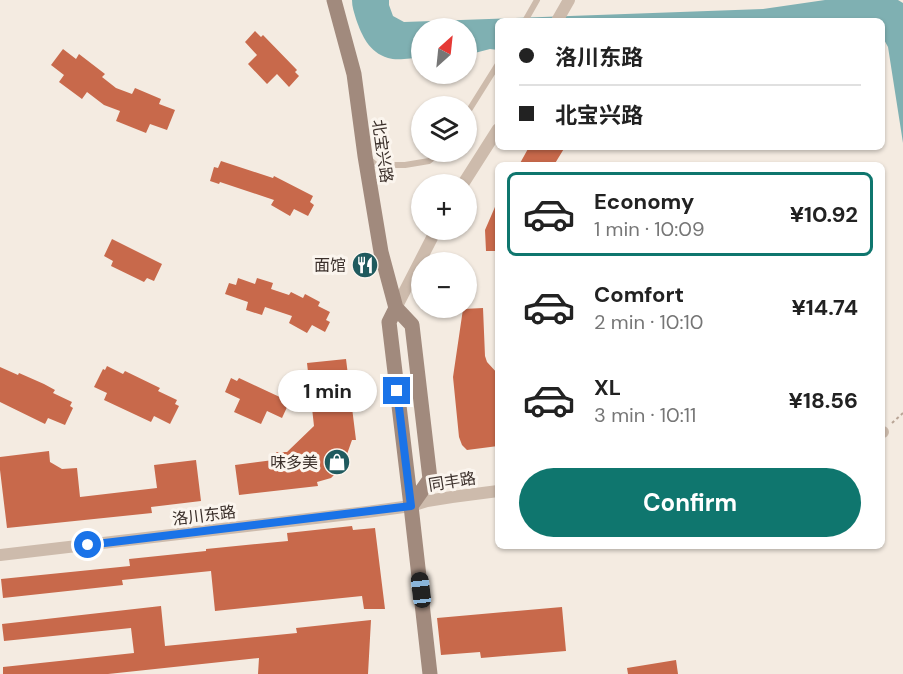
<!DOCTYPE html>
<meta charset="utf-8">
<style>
:root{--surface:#fff;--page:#f6f6f6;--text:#222;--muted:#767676;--line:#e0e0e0;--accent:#0f766e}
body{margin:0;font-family:"DM Sans","Noto Sans SC",sans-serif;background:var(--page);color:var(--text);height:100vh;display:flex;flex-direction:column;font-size:22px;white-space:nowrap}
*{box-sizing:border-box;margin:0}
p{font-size:20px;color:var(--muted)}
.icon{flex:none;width:33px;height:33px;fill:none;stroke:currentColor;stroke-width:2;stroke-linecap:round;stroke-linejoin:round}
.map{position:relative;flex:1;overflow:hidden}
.side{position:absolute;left:495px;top:162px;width:390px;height:387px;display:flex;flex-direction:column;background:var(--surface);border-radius:9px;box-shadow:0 2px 4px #0004}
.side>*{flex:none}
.hud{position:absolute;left:495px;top:18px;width:390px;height:132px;border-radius:9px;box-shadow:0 2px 4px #0004;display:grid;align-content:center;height:132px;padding:0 24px;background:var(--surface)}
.needle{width:39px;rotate:27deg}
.tools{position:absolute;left:411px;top:18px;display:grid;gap:12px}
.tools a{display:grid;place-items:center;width:66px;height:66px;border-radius:50%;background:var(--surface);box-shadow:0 2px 4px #0004;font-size:30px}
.end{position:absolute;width:27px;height:27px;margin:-14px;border:8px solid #1a73e8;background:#fff;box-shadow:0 0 0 3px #fff}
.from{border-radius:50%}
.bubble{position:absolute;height:42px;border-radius:21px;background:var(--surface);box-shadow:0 2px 4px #0004;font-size:20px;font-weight:700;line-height:42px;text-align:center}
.car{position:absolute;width:18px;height:36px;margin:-18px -9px;border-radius:8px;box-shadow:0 0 4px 2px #0007;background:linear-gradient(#222 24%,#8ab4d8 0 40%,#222 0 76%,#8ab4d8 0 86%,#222 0)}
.hud b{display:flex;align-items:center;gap:21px;height:57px;font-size:22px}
.hud b+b{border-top:2px solid var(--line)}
.hud i{width:15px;height:15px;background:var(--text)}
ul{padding:10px 0 0;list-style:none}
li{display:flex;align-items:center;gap:18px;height:84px;margin:0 12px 9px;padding:0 12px;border:3px solid transparent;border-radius:9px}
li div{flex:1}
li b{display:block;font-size:22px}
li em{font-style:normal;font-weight:700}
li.current{border-color:var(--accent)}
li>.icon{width:54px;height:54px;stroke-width:1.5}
.primary-button{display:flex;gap:12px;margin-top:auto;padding:12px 24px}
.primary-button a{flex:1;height:69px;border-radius:36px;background:var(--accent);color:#fff;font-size:24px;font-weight:700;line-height:69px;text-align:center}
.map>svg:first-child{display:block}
.water{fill:#7fb0b2}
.building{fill:#c8694b}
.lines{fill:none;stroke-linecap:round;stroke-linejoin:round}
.path{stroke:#b9a596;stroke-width:2;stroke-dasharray:3 3;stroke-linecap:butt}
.lane{stroke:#cdbbac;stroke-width:6}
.street{stroke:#cdbbac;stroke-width:12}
.secondary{stroke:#a18a7d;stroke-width:15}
.route{stroke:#1a73e8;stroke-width:8}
.labels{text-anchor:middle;stroke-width:6;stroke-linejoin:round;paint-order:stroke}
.street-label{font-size:16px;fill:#3b302b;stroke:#fbf5ee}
.poi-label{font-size:16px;fill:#3b302b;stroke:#fbf5ee;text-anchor:end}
</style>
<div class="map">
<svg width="903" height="674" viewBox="0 0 903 674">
<rect width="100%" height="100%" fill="#f4ebe1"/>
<path class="water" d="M352,0H389V5L393,16L404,22L763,9L825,0H898L903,3V143L888,47L882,36V21H498V50L490,49L467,55L466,28H422L421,57C412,58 397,61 388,58C369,52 362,36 356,19C354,12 352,7 352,0Z"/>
<path class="building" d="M255,31L261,37L263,35L297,70L295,72L299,76L289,87L277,74L267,84L248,64L257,55L245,42Z
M63,49L76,59L79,54L105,74L102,77L116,88L132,94L135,88L161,99L159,104L175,110L167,130L150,124L146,133L116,121L120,111L104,105L87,92L82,99L59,82L64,75L51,65Z
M529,147H565L554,165H519Z
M221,161L273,178L274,176L313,196L310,202L314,205L308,216L294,209L290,216L271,205L274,200L220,182L219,184L210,181L214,167L218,168Z
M498,200V251H486L485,230Z
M112,239L162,264L154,281L147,278L144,282L111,266L113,261L104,256Z
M238,278L255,284L257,278L273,283L271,289L289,295L291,292L303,298L305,294L320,302L318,306L330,312L326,320L330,322L325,332L312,325L307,333L289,323L292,316L265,307L262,315L246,310L248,302L225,294L229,283L236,285Z
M483,308L485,356L487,362L498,374V446L467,450L462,445L459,437L453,377L463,309Z
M346,359L356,440H352L346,457L339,470L331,478L317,482L318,486L239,495L235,465L281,459L276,452H287L314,426L307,363Z
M107,366L123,374L125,371L160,388L158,391L177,400L175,404L179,406L170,424L154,416L151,422L104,400L107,393L94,387L103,369L105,370Z
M0,367L18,375L19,373L44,384L55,390L53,393L72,402L70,406L73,408L65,425L48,418L45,424L0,402Z
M231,378L237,381L239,378L284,399L283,402L288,405L282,418L267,411L261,424L234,412L240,399L225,392Z
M49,451L50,462L62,469L77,468L80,497L157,488L154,465L196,460L201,501L151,507L152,513L7,528L0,470V457Z
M352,526L353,530L375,528L385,609H364L362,596L215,611L211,571L122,580L123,585L3,598L1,579L130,566L129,559L206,551V549L288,541L287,533Z
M161,606L165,646L297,633L296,628L371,620L368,674H258L259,658L108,674H3V667L134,653L131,628L4,641L2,624Z
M562,607L566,651L481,658L480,652L441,655L437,618Z
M676,660L678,674H628L627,668Z"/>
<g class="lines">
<path class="path" d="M892,423L903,413"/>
<path class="lane" d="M525,21L537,0
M466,115L498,64
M369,159L376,165H405L429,161L440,152"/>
<path class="street" d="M557,21L569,0
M463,184L498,129
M396,308L436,230
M882,432H883
M0,555L367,512L411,506L427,501L452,497L498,491"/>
<path class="secondary" d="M334,0L354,74L365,156L381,252L396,308L412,325L430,479L411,506L430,674
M396,308L389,322L411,506"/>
</g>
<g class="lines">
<path class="route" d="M88,545L411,506L397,391"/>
</g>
<defs>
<symbol id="restaurant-disc" viewBox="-11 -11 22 22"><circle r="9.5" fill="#1f5a5e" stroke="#fbf5ee"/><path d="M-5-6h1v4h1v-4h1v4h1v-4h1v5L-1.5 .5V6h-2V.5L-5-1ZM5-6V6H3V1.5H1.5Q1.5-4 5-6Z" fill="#fff"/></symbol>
<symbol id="shop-disc" viewBox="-11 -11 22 22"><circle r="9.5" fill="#1f5a5e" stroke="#fbf5ee"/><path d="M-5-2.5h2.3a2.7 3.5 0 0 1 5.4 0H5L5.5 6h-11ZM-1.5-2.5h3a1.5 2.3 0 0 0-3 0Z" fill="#fff"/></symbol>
</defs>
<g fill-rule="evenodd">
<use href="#restaurant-disc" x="350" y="250" width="30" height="30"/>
<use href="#shop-disc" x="322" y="447" width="30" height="30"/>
</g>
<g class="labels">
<g class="street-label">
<text transform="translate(383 151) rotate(82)" y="6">北宝兴路</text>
<text transform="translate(452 481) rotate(-9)" y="6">同丰路</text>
<text transform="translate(204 515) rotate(-7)" y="6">洛川东路</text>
</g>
<g class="poi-label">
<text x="346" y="271">面馆</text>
<text x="318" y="468">味多美</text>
</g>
</g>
</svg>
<div class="tools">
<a><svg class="needle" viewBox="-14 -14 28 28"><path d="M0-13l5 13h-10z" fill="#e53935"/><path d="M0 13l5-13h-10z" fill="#767676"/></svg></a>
<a><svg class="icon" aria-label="layers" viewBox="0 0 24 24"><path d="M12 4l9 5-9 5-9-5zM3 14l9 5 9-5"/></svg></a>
<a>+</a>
<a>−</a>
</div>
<i class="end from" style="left:88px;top:545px"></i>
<i class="end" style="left:397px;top:391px"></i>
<div class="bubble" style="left:278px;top:370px;width:99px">1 min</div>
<i class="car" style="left:421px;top:590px;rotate:353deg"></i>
<div class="hud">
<b><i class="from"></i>洛川东路</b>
<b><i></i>北宝兴路</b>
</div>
<section class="side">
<ul>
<li class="current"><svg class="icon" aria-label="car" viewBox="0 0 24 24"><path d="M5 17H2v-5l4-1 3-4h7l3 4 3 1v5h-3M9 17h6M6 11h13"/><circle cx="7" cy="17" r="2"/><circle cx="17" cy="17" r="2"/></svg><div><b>Economy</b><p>1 min · 10:09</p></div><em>¥10.92</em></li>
<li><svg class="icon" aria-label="car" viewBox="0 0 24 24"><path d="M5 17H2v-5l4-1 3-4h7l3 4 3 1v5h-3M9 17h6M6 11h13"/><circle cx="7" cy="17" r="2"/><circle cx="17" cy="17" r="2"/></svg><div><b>Comfort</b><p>2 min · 10:10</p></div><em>¥14.74</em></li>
<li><svg class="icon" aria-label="car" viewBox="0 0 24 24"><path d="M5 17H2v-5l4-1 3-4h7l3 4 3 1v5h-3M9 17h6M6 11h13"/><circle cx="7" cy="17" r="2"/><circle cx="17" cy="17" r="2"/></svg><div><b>XL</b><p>3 min · 10:11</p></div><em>¥18.56</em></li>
</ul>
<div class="primary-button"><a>Confirm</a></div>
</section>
</div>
